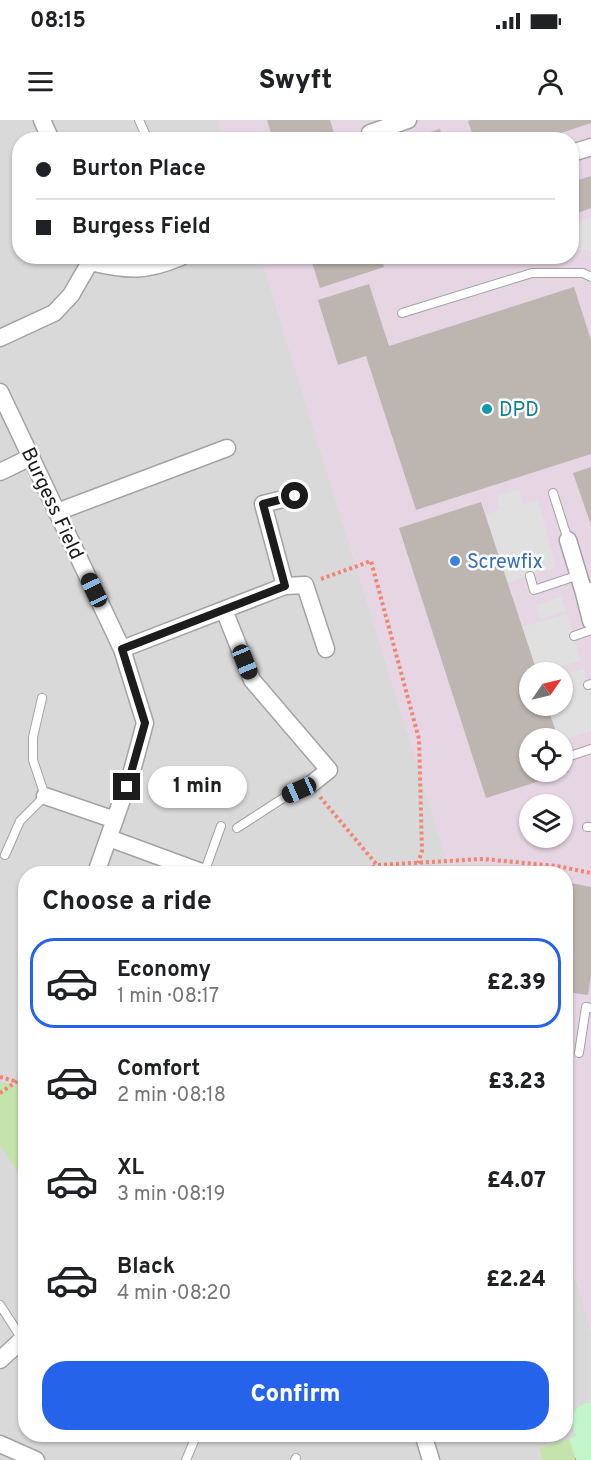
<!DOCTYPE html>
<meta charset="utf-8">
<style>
:root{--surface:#fff;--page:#f2f2f2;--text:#202124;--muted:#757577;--line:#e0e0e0;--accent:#2563eb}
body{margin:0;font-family:Overpass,sans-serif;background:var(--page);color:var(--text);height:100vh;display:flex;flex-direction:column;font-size:22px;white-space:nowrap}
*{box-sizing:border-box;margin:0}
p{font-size:20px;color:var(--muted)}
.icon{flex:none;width:33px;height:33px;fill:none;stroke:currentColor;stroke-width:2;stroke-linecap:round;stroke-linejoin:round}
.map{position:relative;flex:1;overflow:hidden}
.drawer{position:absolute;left:18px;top:746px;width:555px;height:576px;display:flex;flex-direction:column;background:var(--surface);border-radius:24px;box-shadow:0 2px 4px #0004}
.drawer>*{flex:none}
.guide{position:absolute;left:12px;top:12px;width:567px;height:132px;border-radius:24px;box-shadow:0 2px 4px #0004;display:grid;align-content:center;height:132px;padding:0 24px;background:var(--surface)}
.needle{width:39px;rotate:56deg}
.tools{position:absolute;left:519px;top:542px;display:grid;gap:12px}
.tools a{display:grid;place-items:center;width:54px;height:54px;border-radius:50%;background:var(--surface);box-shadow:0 2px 4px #0004;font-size:30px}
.end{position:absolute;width:27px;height:27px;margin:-14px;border:8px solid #1c1c1c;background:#fff;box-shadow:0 0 0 3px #fff}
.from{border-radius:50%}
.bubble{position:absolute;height:42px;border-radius:21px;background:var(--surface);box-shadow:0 2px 4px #0004;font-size:20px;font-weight:800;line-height:42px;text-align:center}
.car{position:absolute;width:18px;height:36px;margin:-18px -9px;border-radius:8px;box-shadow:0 0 4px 2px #0007;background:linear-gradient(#222 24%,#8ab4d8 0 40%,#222 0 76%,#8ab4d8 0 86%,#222 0)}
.guide b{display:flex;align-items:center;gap:21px;height:57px;font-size:22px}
.guide b+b{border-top:2px solid var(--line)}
.guide i{width:15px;height:15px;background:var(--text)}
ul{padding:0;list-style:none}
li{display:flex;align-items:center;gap:18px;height:90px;margin:0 12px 9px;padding:0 12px;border:3px solid transparent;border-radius:24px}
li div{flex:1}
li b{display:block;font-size:22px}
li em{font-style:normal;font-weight:800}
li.on{border-color:var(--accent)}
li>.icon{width:54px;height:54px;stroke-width:1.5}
h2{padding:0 24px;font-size:27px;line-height:72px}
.primary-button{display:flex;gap:12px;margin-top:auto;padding:12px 24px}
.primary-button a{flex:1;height:69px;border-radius:24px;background:var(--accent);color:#fff;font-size:24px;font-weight:800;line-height:69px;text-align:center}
.status{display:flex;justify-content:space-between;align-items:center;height:42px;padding:0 30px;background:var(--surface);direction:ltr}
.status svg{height:16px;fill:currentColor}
header{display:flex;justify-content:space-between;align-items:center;height:78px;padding:0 24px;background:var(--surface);font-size:27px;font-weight:800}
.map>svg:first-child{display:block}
.residential{fill:#dad9d9}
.industrial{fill:#e6d5e2;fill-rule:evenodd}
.grass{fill:#c4e4ac}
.park{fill:#c2f5c9}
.parking{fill:#e0e0e0}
.building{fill:#bdb6b0}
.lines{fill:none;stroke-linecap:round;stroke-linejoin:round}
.service-casing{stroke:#a3a3a3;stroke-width:10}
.minor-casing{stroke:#a3a3a3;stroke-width:19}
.path{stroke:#ef8572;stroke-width:4;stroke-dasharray:3 3;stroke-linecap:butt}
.service{stroke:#fff;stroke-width:8}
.minor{stroke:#fff;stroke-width:16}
.route{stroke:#1c1c1c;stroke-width:8}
.culture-dot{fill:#0f9aa8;stroke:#fff;stroke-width:2}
.shop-dot{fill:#3f7fe0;stroke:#fff;stroke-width:2}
.labels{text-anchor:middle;stroke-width:5;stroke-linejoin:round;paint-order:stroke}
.culture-label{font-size:20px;fill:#0d838f;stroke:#fff;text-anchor:start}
.street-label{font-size:20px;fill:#1c1c1c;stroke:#fff}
.shop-label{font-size:20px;fill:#366cbe;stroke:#fff;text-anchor:start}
</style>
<div class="status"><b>08:15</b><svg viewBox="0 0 49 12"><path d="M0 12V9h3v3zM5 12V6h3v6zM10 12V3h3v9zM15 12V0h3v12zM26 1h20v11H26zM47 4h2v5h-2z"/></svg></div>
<header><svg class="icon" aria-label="menu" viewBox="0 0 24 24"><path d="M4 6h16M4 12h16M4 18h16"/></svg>Swyft<svg class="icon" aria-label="person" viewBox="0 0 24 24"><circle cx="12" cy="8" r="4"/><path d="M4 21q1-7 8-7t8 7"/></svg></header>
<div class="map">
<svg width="591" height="1340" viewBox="0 0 591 1340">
<rect width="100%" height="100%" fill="#edeae3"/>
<path class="residential" d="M0,0H218L224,19L20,20V136L261,137L451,753H26V1314H566V1126L591,1210V1283H586L576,1317L539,1328L542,1340H0Z"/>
<path class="industrial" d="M218,0H591V1210L566,1126V753H451L261,137L572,136V20L224,19ZM530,552H562V585H530ZM530,618H562V651H530ZM530,684H562V717H530Z"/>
<path class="grass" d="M25,960V1046L17,1051L0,1025V962L16,966Z
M586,1283H591V1340H542L539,1328L576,1317L570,1297L577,1288Z"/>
<path class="park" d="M586,1283H591V1340H576L569,1319L576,1316L570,1297L577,1288Z"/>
<path class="parking" d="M591,97V132L584,129L572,133V104Z
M519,370L523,384L538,380L556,447L507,463L486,394L500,390L497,376Z
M561,477L566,491L541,499L536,485Z
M567,494L581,541L537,552L522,507Z
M584,549L591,575V611L563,620L562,618H558L547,585H562L563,556Z"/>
<path class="building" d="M267,0H330L336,20H273Z
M471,0H591V3L540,20H474L468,1Z
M440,9L443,20H408V19Z
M591,56V88L572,95V62Z
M310,136H381L384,147L320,168Z
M369,164L389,226L574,167L591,220V334L416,390L366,236L338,245L318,180Z
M591,347V405L573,353Z
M481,382L537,552H530V585H547L558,618H530V651H562L563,635L569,652L486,678L399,408Z
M566,762L591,767V855L588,875L566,872Z"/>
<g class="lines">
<defs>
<path id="service" d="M139,0L148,20
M188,20L192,18
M402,193L532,153H583L591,157
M553,373L568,420
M530,456L534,470L579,455
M574,516L591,510
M588,565L591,564
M567,637L591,629
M587,707H591
M237,708L288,675L310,665
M5,735L20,701L45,676L33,640V617L42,578
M204,753L221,706
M579,933L586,887L591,888
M0,1185L22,1219
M186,1340L197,1314
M295,1340L296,1338"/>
<path id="minor" d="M42,0L51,20
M370,13L408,0
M572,33L591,27
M90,142C128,151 145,152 181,137
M0,218L54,193L71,175L90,142V136
M0,272L122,529L145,603L132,651L96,753
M0,352L31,337
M57,392L227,328
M568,420L584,473
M285,466L263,384L295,376
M591,471L584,473L591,501
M224,490L252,560L329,650L310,665
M122,529L285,466L305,465L326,529
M45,676L115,700
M109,718L204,753
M0,1240L26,1216
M423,1314L431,1340
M0,1324L36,1340"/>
</defs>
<use href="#service" class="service-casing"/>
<use href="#minor" class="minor-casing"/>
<path class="path" d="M321,459L371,441L419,619L422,731L418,743
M320,677L377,745
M362,753L377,745L483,739L557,746L591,753
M0,957L15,961
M0,973L26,955
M575,1340H576"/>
<use href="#service" class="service"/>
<use href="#minor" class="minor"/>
</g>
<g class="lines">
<path class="route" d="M127,667L145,603L122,529L285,466L263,384L295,376"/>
</g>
<circle class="culture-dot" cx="487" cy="289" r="6"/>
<circle class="shop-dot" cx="455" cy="441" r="6"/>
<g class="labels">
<g class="culture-label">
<text x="499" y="296">DPD</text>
</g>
<g class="street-label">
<text transform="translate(53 383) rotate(65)" y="7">Burgess Field</text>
</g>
<g class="shop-label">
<text x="467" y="448">Screwfix</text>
</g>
</g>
</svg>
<div class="tools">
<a><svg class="needle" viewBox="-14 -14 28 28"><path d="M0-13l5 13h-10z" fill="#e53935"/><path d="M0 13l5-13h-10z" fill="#757577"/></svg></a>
<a><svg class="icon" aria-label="locate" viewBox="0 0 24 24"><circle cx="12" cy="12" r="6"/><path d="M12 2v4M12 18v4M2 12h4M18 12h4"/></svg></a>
<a><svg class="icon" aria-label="layers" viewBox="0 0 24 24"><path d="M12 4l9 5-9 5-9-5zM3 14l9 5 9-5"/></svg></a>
</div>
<i class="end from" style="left:295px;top:376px"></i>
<i class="end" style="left:127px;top:667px"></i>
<div class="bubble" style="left:148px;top:646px;width:99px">1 min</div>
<i class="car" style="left:94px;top:470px;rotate:335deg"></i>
<i class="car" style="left:245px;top:542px;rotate:158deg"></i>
<i class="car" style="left:299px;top:670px;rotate:246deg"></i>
<div class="guide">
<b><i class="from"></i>Burton Place</b>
<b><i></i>Burgess Field</b>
</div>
<section class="drawer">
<h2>Choose a ride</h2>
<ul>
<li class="on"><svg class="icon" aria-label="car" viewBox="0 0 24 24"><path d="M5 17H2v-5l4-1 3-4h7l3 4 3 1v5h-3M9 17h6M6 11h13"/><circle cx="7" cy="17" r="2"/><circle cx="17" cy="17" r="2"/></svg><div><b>Economy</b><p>1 min · 08:17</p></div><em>£2.39</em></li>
<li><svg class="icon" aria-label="car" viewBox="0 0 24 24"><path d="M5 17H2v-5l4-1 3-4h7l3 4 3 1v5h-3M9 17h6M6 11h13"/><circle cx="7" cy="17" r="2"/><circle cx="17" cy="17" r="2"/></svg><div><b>Comfort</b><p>2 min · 08:18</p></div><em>£3.23</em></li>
<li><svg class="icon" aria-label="car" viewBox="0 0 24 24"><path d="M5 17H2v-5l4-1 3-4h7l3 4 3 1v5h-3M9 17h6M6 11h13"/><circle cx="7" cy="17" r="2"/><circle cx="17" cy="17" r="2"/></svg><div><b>XL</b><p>3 min · 08:19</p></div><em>£4.07</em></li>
<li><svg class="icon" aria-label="car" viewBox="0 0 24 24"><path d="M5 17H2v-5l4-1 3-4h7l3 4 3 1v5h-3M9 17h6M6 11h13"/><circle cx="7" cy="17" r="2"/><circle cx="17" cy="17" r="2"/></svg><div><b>Black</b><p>4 min · 08:20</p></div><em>£2.24</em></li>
</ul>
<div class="primary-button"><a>Confirm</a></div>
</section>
</div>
